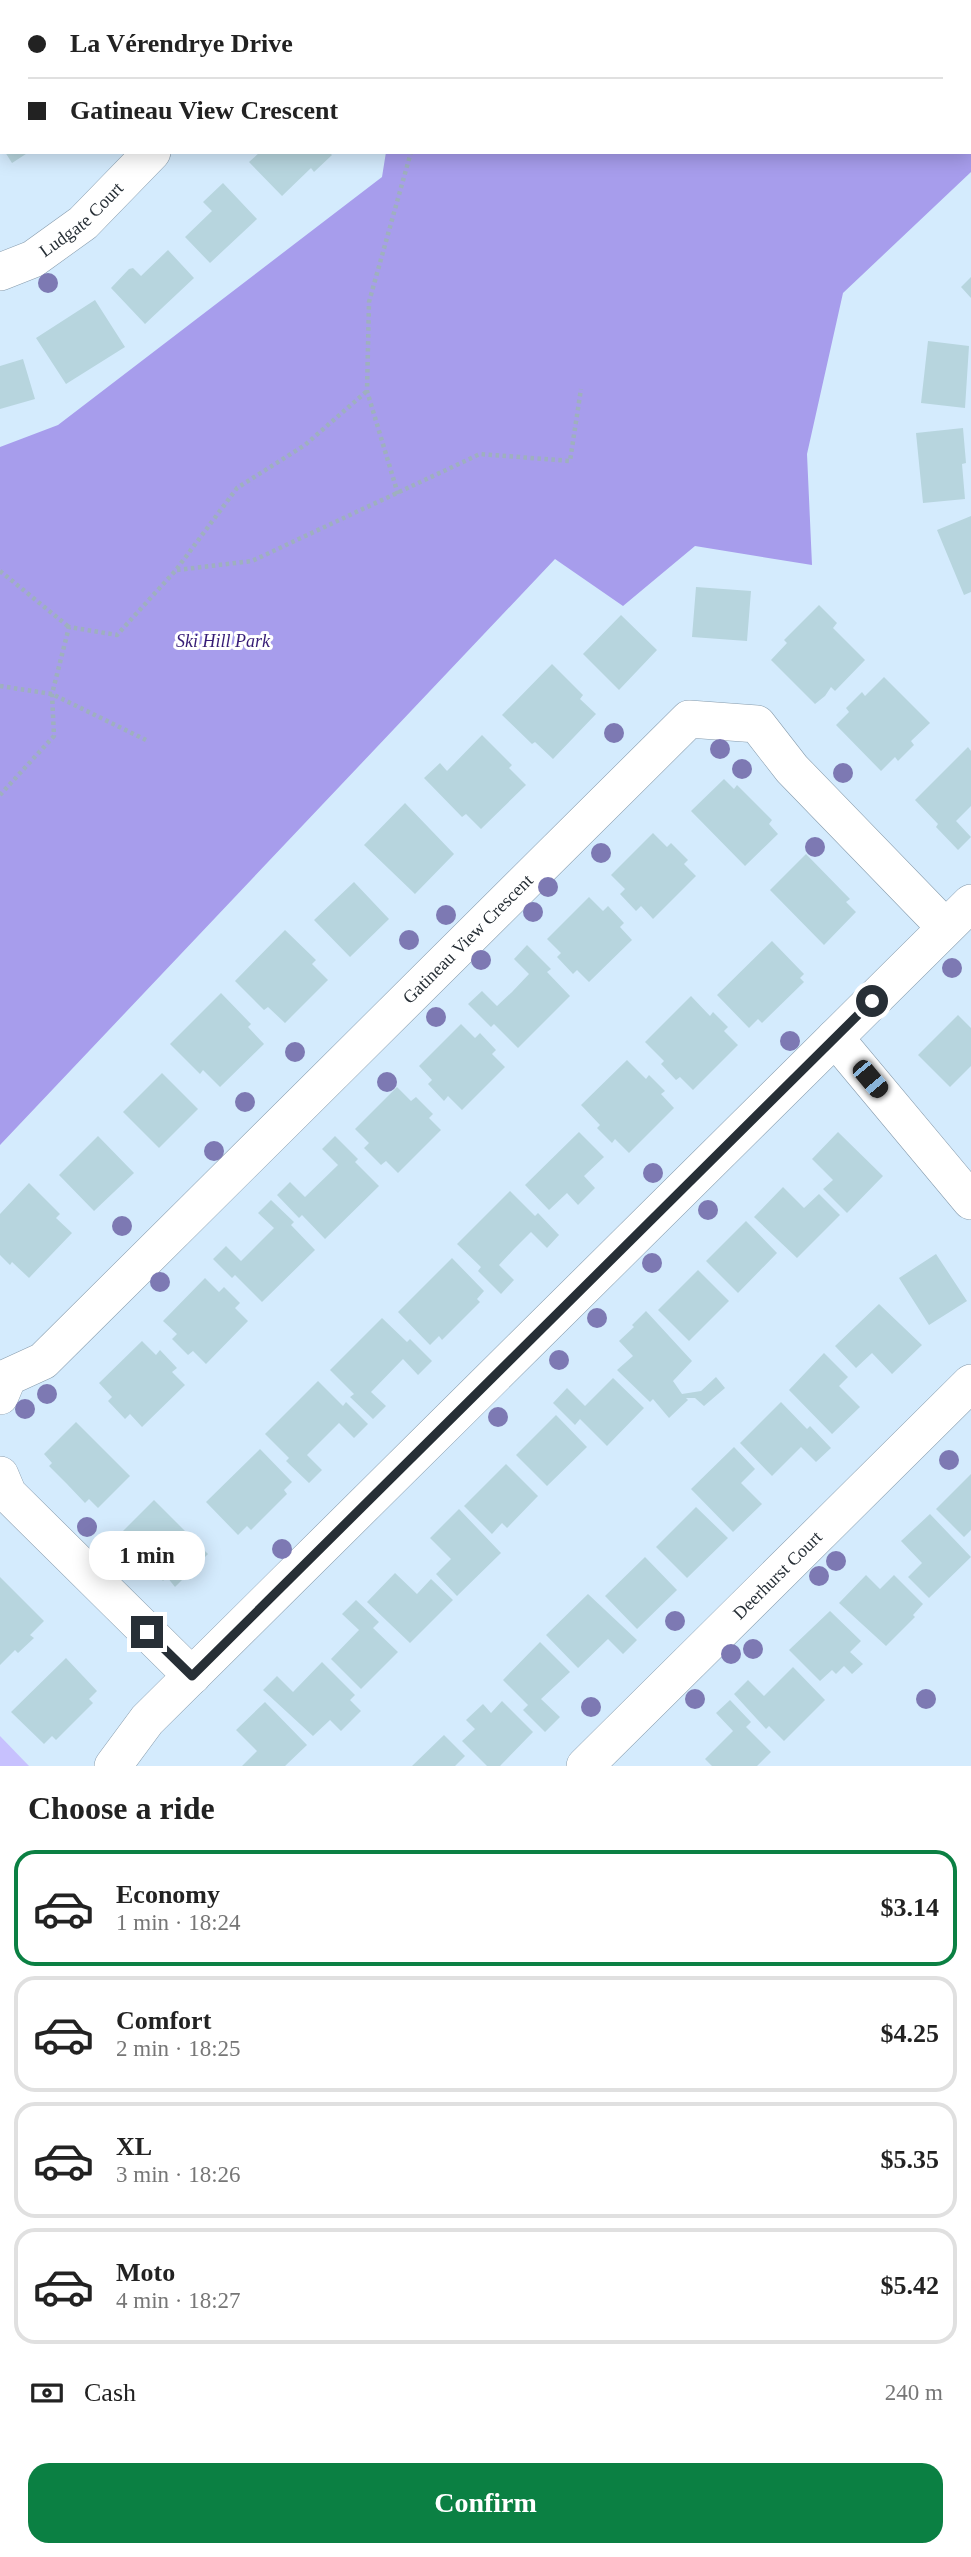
<!DOCTYPE html>
<meta charset="utf-8">
<style>
:root{--surface:#fff;--page:#f6f6f6;--text:#222;--muted:#767676;--line:#e0e0e0;--accent:#0b8043}
body{margin:0;font-family:Georgia,serif;background:var(--page);color:var(--text);height:100vh;display:flex;flex-direction:column;font-size:26px;white-space:nowrap}
*{box-sizing:border-box;margin:0}
p{font-size:23px;color:var(--muted)}
.icon{flex:none;width:38px;height:38px;fill:none;stroke:currentColor;stroke-width:2;stroke-linecap:round;stroke-linejoin:round}
.map{position:relative;height:1766px;overflow:hidden}
.drawer{display:flex;flex-direction:column;background:var(--surface);flex:1}
.drawer>*{flex:none}
.top-card{position:absolute;left:0px;top:0px;width:971px;height:154px;box-shadow:0 4px 18px #0003;display:grid;align-content:center;height:154px;padding:0 28px;background:var(--surface)}
.end{position:absolute;width:32px;height:32px;margin:-16px;border:9px solid #272f36;background:#fff;box-shadow:0 0 0 4px #fff}
.from{border-radius:50%}
.bubble{position:absolute;height:49px;border-radius:21px;background:var(--surface);box-shadow:0 4px 18px #0003;font-size:23px;font-weight:800;line-height:49px;text-align:center}
.car{position:absolute;width:21px;height:42px;margin:-21px -10px;border-radius:9px;box-shadow:0 0 5px 2px #0007;background:linear-gradient(#222 24%,#8ab4d8 0 40%,#222 0 76%,#8ab4d8 0 86%,#222 0)}
.top-card b{display:flex;align-items:center;gap:24px;height:66px;font-size:26px}
.top-card b+b{border-top:2px solid var(--line)}
.top-card i{width:18px;height:18px;background:var(--text)}
ul{padding:0;list-style:none}
li{display:flex;align-items:center;gap:21px;height:116px;margin:0 14px 10px;padding:0 14px;border:4px solid var(--line);border-radius:21px}
li div{flex:1}
li b{display:block;font-size:26px}
li em{font-style:normal;font-weight:800}
li.current{border-color:var(--accent)}
li>.icon{width:63px;height:63px;stroke-width:1.5}
h2{padding:0 28px;font-size:32px;line-height:84px}
.pay{display:flex;align-items:center;gap:18px;height:77px;padding:0 28px;font-size:26px}
.pay p{margin-inline-start:auto}
.action{display:flex;gap:14px;margin-top:auto;padding:14px 28px}
.action a{flex:1;height:80px;border-radius:21px;background:var(--accent);color:#fff;font-size:28px;font-weight:800;line-height:80px;text-align:center}
.map>svg:first-child{display:block}
.green{fill:#c7c1fe}
.forest{fill:#a79dec}
.building{fill:#b7d5de}
.lines{fill:none;stroke-linecap:round;stroke-linejoin:round}
.minor-casing{stroke:#869bac;stroke-width:38}
.path{stroke:#9eb0be;stroke-width:4.5;stroke-dasharray:3.5 3.5;stroke-linecap:butt}
.minor{stroke:#fff;stroke-width:37}
.tree{fill:#7d79b3}
.route{stroke:#272f36;stroke-width:9}
.labels{text-anchor:middle;stroke-width:6;stroke-linejoin:round;paint-order:stroke}
.street-label{font-size:18px;fill:#272f36;stroke:#fff}
.park-label{font-size:18px;font-style:italic;fill:#361c76;stroke:#fff}
</style>
<div class="map">
<svg width="971" height="1766" viewBox="0 0 971 1766">
<rect width="100%" height="100%" fill="#d4ebfd"/>
<path class="green" d="M0,1736L29,1766H0Z"/>
<path class="forest" d="M411,0H971V172L843,293L807,454L812,565L695,546L623,606L555,559L0,1145V447L58,425L382,177L386,152H970V2Z"/>
<path class="building" d="M5,152H29L12,163Z
M260,152H329L332,155L314,172L311,168L282,196L249,162Z
M223,183L257,219L210,263L185,237L212,211L203,202Z
M168,250L194,278L145,324L111,288L129,269L133,268L141,276Z
M971,277V298L961,287Z
M95,300L125,347L66,384L36,338Z
M928,341L969,346L965,408L921,403Z
M23,359L35,399L0,409V366Z
M963,428L966,463L962,464L965,499L923,503L916,433Z
M971,516V592L964,595L937,530Z
M696,587L751,591L747,641L692,637Z
M819,605L837,623L833,628L865,660L835,691L831,687L825,696L815,704L771,660L787,643L784,640Z
M621,615L657,650L619,690L583,654Z
M552,664L583,695L580,699L596,714L553,759L535,742L532,744L502,715Z
M884,677L930,723L911,741L914,745L898,761L895,757L881,771L836,725L849,712L846,708L862,692L865,696Z
M482,735L512,765L509,768L526,785L481,829L466,814L462,817L424,778L440,763L447,771Z
M968,747L971,751V806L956,821L971,837L958,850L936,827L938,824L915,800Z
M724,779L734,789L737,785L772,820L769,824L778,834L745,866L691,811Z
M405,803L454,854L415,894L364,845Z
M653,833L667,847L671,843L688,860L684,864L696,876L653,919L641,906L636,911L620,894L625,889L611,875Z
M806,854L850,899L846,902L856,912L824,945L770,890Z
M354,882L389,919L350,957L314,920Z
M589,897L603,911L608,906L624,923L620,927L632,940L589,982L577,970L573,974L557,957L561,953L547,939Z
M285,930L316,960L312,964L328,980L285,1023L268,1007L264,1010L235,981Z
M772,941L804,974L800,978L804,982L762,1023L758,1019L749,1028L717,995Z
M527,945L551,969L547,972L570,996L518,1048L494,1024L491,1027L468,1004L482,991L497,1006L512,992L529,974L514,959Z
M221,993L251,1024L248,1027L264,1044L220,1087L203,1070L200,1074L170,1044Z
M691,996L710,1016L713,1012L728,1027L724,1031L738,1045L693,1090L680,1077L676,1080L661,1064L664,1061L645,1042Z
M958,1015L971,1028V1066L950,1087L918,1055Z
M461,1024L475,1038L480,1033L496,1050L492,1054L505,1067L462,1110L448,1096L444,1101L428,1084L432,1080L419,1066Z
M627,1060L646,1079L649,1075L665,1091L661,1094L674,1108L629,1153L615,1139L612,1143L597,1128L600,1125L581,1105Z
M162,1073L198,1109L159,1148L123,1112Z
M397,1087L411,1101L416,1097L433,1114L429,1118L441,1130L398,1173L386,1161L381,1165L364,1148L369,1143L355,1129Z
M579,1132L604,1157L584,1176L595,1188L578,1205L567,1193L549,1210L525,1185Z
M838,1132L883,1176L847,1213L823,1189L833,1180L812,1159Z
M98,1136L134,1173L94,1211L59,1175Z
M335,1136L358,1159L355,1162L379,1186L325,1239L302,1215L299,1218L277,1195L290,1182L305,1197L338,1165L322,1149Z
M29,1183L60,1214L56,1218L72,1233L29,1278L12,1262L10,1265L0,1255V1214Z
M783,1187L804,1208L819,1194L840,1215L797,1258L754,1217Z
M510,1191L535,1216L538,1213L559,1235L547,1248L531,1232L514,1249L499,1265L514,1280L501,1294L478,1271L481,1267L457,1244Z
M271,1200L294,1222L291,1225L315,1250L262,1302L235,1275L232,1278L213,1259L226,1246L241,1261L274,1228L258,1213Z
M746,1221L777,1253L738,1293L706,1261Z
M936,1254L967,1301L929,1325L899,1278Z
M452,1258L484,1291L477,1299L480,1302L442,1340L439,1336L430,1345L398,1312Z
M698,1270L729,1301L689,1341L658,1310Z
M205,1278L219,1292L224,1287L240,1303L235,1308L248,1321L206,1364L193,1351L188,1355L172,1339L177,1334L163,1321Z
M879,1304L922,1345L892,1374L872,1353L856,1368L835,1346Z
M646,1311L692,1361L673,1381L682,1394L701,1391L716,1377L725,1388L704,1406L695,1398H686L688,1400L669,1418L653,1399L650,1402L617,1370L633,1356L619,1341L634,1327L632,1325Z
M382,1318L407,1342L410,1339L432,1361L418,1375L403,1359L371,1392L386,1406L373,1419L350,1397L354,1394L330,1370Z
M142,1341L156,1355L160,1350L177,1368L172,1372L185,1385L142,1427L130,1414L125,1419L108,1401L112,1397L99,1383Z
M824,1353L848,1377L839,1386L860,1407L832,1434L789,1390Z
M613,1378L644,1408L607,1446L580,1419L575,1425L553,1403L567,1388L585,1406Z
M318,1381L343,1406L346,1402L368,1424L354,1438L339,1423L307,1455L322,1470L309,1483L286,1461L289,1458L265,1434Z
M781,1402L807,1429L810,1426L831,1448L816,1462L801,1447L772,1476L740,1443Z
M556,1415L587,1447L547,1486L516,1455Z
M76,1422L130,1476L98,1508L89,1499L85,1503L67,1484L49,1466L52,1463L44,1454Z
M734,1447L755,1469L741,1483L762,1504L733,1532L691,1489Z
M260,1449L292,1482L284,1490L287,1494L251,1530L247,1526L238,1535L206,1502Z
M506,1464L538,1496L507,1528L502,1523L492,1534L464,1506Z
M971,1474V1530L964,1537L936,1509Z
M154,1500L208,1554L175,1587L167,1577L163,1581L127,1545L130,1541L122,1532Z
M696,1507L728,1538L687,1578L656,1547Z
M459,1509L501,1553L457,1596L436,1574L451,1559L430,1538Z
M930,1514L971,1557L929,1598L908,1577L922,1563L901,1541Z
M645,1557L677,1590L637,1629L605,1596Z
M395,1573L417,1594L431,1579L453,1600L410,1643L367,1602Z
M866,1575L880,1589L894,1575L923,1604L913,1615L915,1617L886,1646L839,1603Z
M0,1577L44,1621L30,1635L34,1638L18,1653L15,1650L0,1665Z
M588,1594L637,1640L623,1654L608,1639L578,1668L546,1635Z
M356,1600L379,1622L373,1628L398,1652L361,1689L331,1659L359,1630L342,1614Z
M830,1611L861,1641L850,1652L863,1664L852,1674L844,1666L836,1674L832,1670L820,1681L789,1650Z
M540,1642L570,1672L541,1699L560,1717L545,1732L523,1710L528,1705L503,1680Z
M66,1658L97,1691L89,1699L93,1703L56,1740L52,1736L44,1744L11,1712Z
M322,1662L355,1695L350,1700L361,1711L341,1731L330,1720L313,1736L263,1690L277,1676L293,1692Z
M793,1667L825,1700L784,1741L769,1726L766,1729L734,1694L748,1680L764,1696Z
M730,1700L751,1722L746,1727L771,1752L757,1766H712L705,1759L733,1731L716,1713Z
M502,1701L533,1732L500,1766H487L462,1741L475,1729L466,1720L483,1704L491,1713Z
M265,1702L307,1745L285,1766H242L257,1751L236,1730Z
M444,1735L465,1756L455,1766H412Z"/>
<g class="lines">
<defs>
<g id="minor">
<path id="s1" d="M0,272L33,259L83,223L152,152"/>
<path d="M835,1038L971,1201"/>
<path id="s2" d="M0,1396L8,1377L43,1361L689,719L757,724L792,769L945,927"/>
<path d="M0,1475L8,1494L192,1676"/>
<path d="M113,1766L147,1720L971,903"/>
<path id="s3" d="M585,1766L971,1383"/>
</g>
</defs>
<use href="#minor" class="minor-casing"/>
<path class="path" d="M811,2L813,0
M398,494L367,391L369,302L411,152
M177,570L252,561L480,454L570,461L581,389
M0,571L69,627
M0,686L52,694L146,740
M0,795L54,736L52,694L69,627L117,635L176,570L237,488L305,445L367,391"/>
<use href="#minor" class="minor"/>
</g>
<g class="tree">
<circle cx="48" cy="283" r="10"/>
<circle cx="614" cy="733" r="10"/>
<circle cx="720" cy="749" r="10"/>
<circle cx="742" cy="769" r="10"/>
<circle cx="843" cy="773" r="10"/>
<circle cx="815" cy="847" r="10"/>
<circle cx="601" cy="853" r="10"/>
<circle cx="548" cy="887" r="10"/>
<circle cx="533" cy="912" r="10"/>
<circle cx="446" cy="915" r="10"/>
<circle cx="409" cy="940" r="10"/>
<circle cx="481" cy="960" r="10"/>
<circle cx="952" cy="968" r="10"/>
<circle cx="436" cy="1017" r="10"/>
<circle cx="790" cy="1041" r="10"/>
<circle cx="295" cy="1052" r="10"/>
<circle cx="387" cy="1082" r="10"/>
<circle cx="245" cy="1102" r="10"/>
<circle cx="214" cy="1151" r="10"/>
<circle cx="653" cy="1173" r="10"/>
<circle cx="708" cy="1210" r="10"/>
<circle cx="122" cy="1226" r="10"/>
<circle cx="652" cy="1263" r="10"/>
<circle cx="160" cy="1282" r="10"/>
<circle cx="597" cy="1318" r="10"/>
<circle cx="559" cy="1360" r="10"/>
<circle cx="47" cy="1394" r="10"/>
<circle cx="25" cy="1409" r="10"/>
<circle cx="498" cy="1417" r="10"/>
<circle cx="949" cy="1460" r="10"/>
<circle cx="87" cy="1527" r="10"/>
<circle cx="282" cy="1549" r="10"/>
<circle cx="836" cy="1561" r="10"/>
<circle cx="819" cy="1576" r="10"/>
<circle cx="675" cy="1621" r="10"/>
<circle cx="753" cy="1649" r="10"/>
<circle cx="731" cy="1654" r="10"/>
<circle cx="695" cy="1699" r="10"/>
<circle cx="926" cy="1699" r="10"/>
<circle cx="591" cy="1707" r="10"/>
</g>
<g class="lines">
<path class="route" d="M147,1632L192,1676L872,1001"/>
</g>
<g class="labels">
<g class="street-label">
<text dy="6" stroke="none"><textPath href="#s1" startOffset="98">Ludgate Court</textPath></text>
<text dy="6" stroke="none"><textPath href="#s2" startOffset="658">Gatineau View Crescent</textPath></text>
<text dy="6" stroke="none"><textPath href="#s3" startOffset="271">Deerhurst Court</textPath></text>
</g>
<g class="park-label">
<text x="223" y="647">Ski Hill Park</text>
</g>
</g>
</svg>
<i class="end from" style="left:872px;top:1001px"></i>
<i class="end" style="left:147px;top:1632px"></i>
<div class="bubble" style="left:89px;top:1531px;width:116px">1 min</div>
<i class="car" style="left:870px;top:1079px;rotate:140deg"></i>
<div class="top-card">
<b><i class="from"></i>La Vérendrye Drive</b>
<b><i></i>Gatineau View Crescent</b>
</div>
</div>
<section class="drawer">
<h2>Choose a ride</h2>
<ul>
<li class="current"><svg class="icon" aria-label="car" viewBox="0 0 24 24"><path d="M5 17H2v-5l4-1 3-4h7l3 4 3 1v5h-3M9 17h6M6 11h13"/><circle cx="7" cy="17" r="2"/><circle cx="17" cy="17" r="2"/></svg><div><b>Economy</b><p>1 min · 18:24</p></div><em>$3.14</em></li>
<li><svg class="icon" aria-label="car" viewBox="0 0 24 24"><path d="M5 17H2v-5l4-1 3-4h7l3 4 3 1v5h-3M9 17h6M6 11h13"/><circle cx="7" cy="17" r="2"/><circle cx="17" cy="17" r="2"/></svg><div><b>Comfort</b><p>2 min · 18:25</p></div><em>$4.25</em></li>
<li><svg class="icon" aria-label="car" viewBox="0 0 24 24"><path d="M5 17H2v-5l4-1 3-4h7l3 4 3 1v5h-3M9 17h6M6 11h13"/><circle cx="7" cy="17" r="2"/><circle cx="17" cy="17" r="2"/></svg><div><b>XL</b><p>3 min · 18:26</p></div><em>$5.35</em></li>
<li><svg class="icon" aria-label="car" viewBox="0 0 24 24"><path d="M5 17H2v-5l4-1 3-4h7l3 4 3 1v5h-3M9 17h6M6 11h13"/><circle cx="7" cy="17" r="2"/><circle cx="17" cy="17" r="2"/></svg><div><b>Moto</b><p>4 min · 18:27</p></div><em>$5.42</em></li>
</ul>
<div class="pay"><svg class="icon" aria-label="cash" viewBox="0 0 24 24"><path d="M3 7h18v10H3z"/><circle cx="12" cy="12" r="2"/></svg>Cash<p>240 m</p></div>
<div class="action"><a>Confirm</a></div>
</section>
